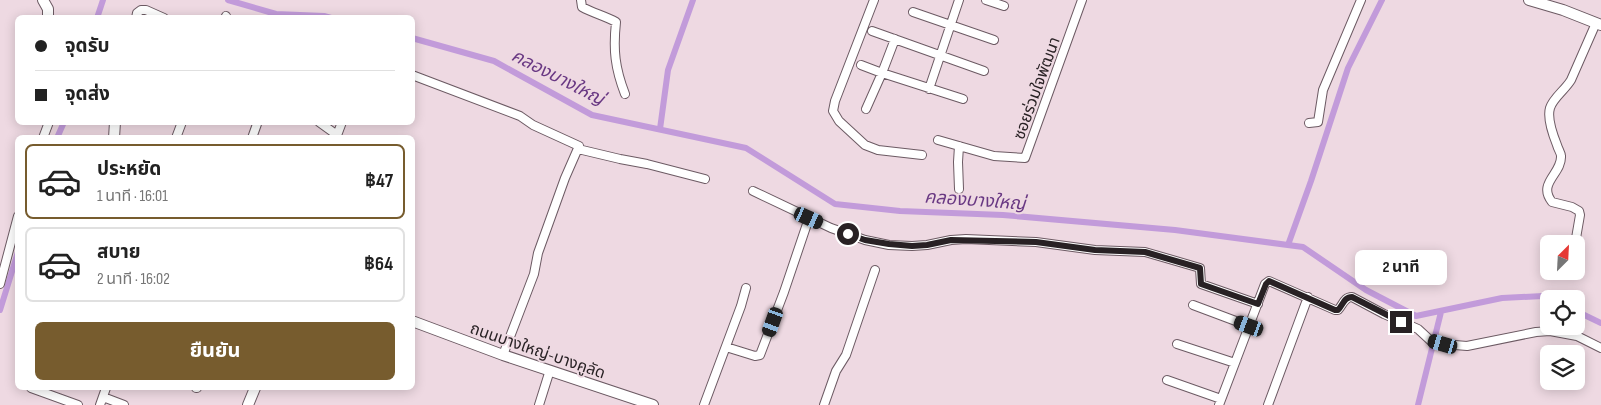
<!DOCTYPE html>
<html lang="th">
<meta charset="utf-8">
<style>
:root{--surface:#fff;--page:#f6f6f6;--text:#222;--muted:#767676;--line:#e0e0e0;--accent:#775c2e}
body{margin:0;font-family:"Sofia Sans Condensed","Noto Sans Thai",sans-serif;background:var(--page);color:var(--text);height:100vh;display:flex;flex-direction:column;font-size:19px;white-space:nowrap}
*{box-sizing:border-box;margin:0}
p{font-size:16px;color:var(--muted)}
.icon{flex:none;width:28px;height:28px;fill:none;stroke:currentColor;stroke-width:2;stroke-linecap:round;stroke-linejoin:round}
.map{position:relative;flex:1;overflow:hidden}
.sheet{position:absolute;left:15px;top:135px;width:400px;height:255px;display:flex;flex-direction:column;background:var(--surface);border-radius:8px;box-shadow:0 2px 12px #0003}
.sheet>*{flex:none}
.guide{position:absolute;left:15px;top:15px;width:400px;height:110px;border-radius:8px;box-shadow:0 2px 12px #0003;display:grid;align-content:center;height:110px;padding:0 20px;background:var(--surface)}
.needle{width:32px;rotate:24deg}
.fabs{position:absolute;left:1540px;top:235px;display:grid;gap:10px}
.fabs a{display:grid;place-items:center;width:45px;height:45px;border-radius:8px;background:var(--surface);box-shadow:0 2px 12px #0003;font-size:25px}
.end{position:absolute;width:22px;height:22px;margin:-11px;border:6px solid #282124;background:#fff;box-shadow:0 0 0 2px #fff}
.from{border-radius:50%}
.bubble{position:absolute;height:35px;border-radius:8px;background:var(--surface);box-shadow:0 2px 12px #0003;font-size:16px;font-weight:700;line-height:35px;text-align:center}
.car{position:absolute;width:15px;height:30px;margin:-15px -8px;border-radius:6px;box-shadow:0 0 4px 1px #0007;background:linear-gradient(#222 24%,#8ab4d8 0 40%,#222 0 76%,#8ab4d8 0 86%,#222 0)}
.guide b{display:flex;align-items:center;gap:18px;height:48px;font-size:19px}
.guide b+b{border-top:1px solid var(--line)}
.guide i{width:12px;height:12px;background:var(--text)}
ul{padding:9px 0 0;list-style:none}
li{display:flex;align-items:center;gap:15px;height:75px;margin:0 10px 8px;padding:0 10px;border:2px solid var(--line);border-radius:8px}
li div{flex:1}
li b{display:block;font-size:19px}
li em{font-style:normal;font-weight:700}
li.active{border-color:var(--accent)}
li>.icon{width:45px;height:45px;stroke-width:1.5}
.button{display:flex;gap:10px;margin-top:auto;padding:10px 20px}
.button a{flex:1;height:58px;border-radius:8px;background:var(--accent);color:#fff;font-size:20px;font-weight:700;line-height:58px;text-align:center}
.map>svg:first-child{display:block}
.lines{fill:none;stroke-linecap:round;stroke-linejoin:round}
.canal{stroke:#c29bda;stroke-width:6}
.street-casing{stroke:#6c5a63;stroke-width:10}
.secondary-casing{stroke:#6c5a63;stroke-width:12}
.street{stroke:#fff;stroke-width:8}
.secondary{stroke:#fff;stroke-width:10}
.route{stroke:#282124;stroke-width:6}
.labels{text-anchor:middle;stroke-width:4;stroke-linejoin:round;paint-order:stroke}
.street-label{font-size:16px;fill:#282124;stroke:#eed9e2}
.water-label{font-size:18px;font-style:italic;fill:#693883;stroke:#eed9e2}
</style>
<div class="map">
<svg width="1601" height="405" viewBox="0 0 1601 405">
<rect width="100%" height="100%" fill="#eed9e2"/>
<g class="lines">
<path class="canal" d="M228,0L276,14L324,16L331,18
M97,18L103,0
M412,38L494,61L592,115L746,148L835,204L900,211L1003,215L1175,230L1303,247L1366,290L1416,316L1502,298L1543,296L1549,299
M660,129L668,70L693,0
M57,138L64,122
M1288,245L1311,181L1348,68L1382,0
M0,310L18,252
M1576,311L1601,323
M1418,405L1441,312"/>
<defs>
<path id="street" d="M581,0L582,7C593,13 605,16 616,22C613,50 615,68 625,94
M874,0L835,101L833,111L839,121L865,145L878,150L922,155
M986,0L1004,6
M913,12L994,40
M136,18L137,13L141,10H146L164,18
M225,18L226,16
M872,31L984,71
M861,65L882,73L963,99
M412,75L520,116L533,125L579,146L565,178L538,253L534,274L503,355
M929,89L959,0
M866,109L882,73L895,39
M319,122L337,135
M1309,123L1318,122L1323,90L1361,0
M43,138L49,122
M176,138L182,122
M252,138L257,124
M336,138L342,122
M938,140L994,156L1025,158L1082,0
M578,149L620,159L647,164L705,179
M959,189L958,162L959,146
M753,191L831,228L865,240L889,245L912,246L927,245L951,240L966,239L1036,242L1095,250L1145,252L1200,268L1201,284L1258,304
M1575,244L1580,215L1579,211L1572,207L1552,202C1537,183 1562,174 1561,156C1561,153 1558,149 1557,145C1553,135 1547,118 1550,108C1553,98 1565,90 1571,80L1596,23
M0,284L18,216
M1193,305L1249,326
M1177,344L1235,363
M726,347L755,356L760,355L784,292L809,218
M1167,380L1221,399
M31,388L78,405
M196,388H197
M103,397L124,405
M100,405L106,388
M539,405L550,370
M704,405L741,306L746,288
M824,405L836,371L846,355L875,270
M1219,405L1265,284L1269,281L1335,310H1338C1343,305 1344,297 1352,297L1384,314L1418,329L1431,341L1443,344L1467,346L1536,332L1550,331L1577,336L1601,348
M1268,405L1308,297"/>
<path id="secondary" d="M43,0L48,9V18
M1529,0L1563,10L1601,25
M114,138L115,122
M412,321L503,355L653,405
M248,405L255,388"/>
</defs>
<use href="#street" class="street-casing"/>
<use href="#secondary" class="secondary-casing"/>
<use href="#street" class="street"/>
<use href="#secondary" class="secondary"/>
</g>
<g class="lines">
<path class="route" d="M848,234L865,240L889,244L912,246L927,245L951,240L1036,242L1095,250L1145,252L1200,268L1201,284L1258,304L1266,284L1269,281L1335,310H1338C1343,305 1344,297 1352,297L1401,322"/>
</g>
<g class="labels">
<g class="street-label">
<text transform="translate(1036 88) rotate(-70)" y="6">ซอยร่วมใจพัฒนา</text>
<text transform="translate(538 350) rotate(19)" y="6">ถนนบางใหญ่-บางคูลัด</text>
</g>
<g class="water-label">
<text transform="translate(558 77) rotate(27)" y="6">คลองบางใหญ่</text>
<text transform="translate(975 200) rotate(4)" y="6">คลองบางใหญ่</text>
</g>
</g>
</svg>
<div class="fabs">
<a><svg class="needle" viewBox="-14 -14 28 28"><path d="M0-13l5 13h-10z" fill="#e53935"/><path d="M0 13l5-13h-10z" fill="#767676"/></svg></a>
<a><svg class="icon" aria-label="locate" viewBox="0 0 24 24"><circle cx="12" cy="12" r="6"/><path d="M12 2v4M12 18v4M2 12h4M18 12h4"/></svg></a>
<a><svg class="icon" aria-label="layers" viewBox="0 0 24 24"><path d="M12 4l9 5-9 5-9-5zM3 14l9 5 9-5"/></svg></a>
</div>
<i class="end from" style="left:848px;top:234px"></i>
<i class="end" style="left:1401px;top:322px"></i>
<div class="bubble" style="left:1355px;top:250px;width:92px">2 นาที</div>
<i class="car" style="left:809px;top:218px;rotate:114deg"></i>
<i class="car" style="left:773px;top:322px;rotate:200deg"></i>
<i class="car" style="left:1249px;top:326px;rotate:290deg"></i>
<i class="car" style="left:1443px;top:344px;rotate:286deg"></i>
<div class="guide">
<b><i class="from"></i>จุดรับ</b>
<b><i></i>จุดส่ง</b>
</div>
<section class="sheet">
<ul>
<li class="active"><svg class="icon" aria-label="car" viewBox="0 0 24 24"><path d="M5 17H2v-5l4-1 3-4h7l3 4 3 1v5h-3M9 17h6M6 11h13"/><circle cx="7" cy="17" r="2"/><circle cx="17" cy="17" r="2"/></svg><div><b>ประหยัด</b><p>1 นาที · 16:01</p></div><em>฿47</em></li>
<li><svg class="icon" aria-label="car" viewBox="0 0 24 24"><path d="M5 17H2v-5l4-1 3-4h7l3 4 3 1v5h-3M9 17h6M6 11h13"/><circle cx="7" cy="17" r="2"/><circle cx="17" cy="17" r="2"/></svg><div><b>สบาย</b><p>2 นาที · 16:02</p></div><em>฿64</em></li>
</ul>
<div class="button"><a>ยืนยัน</a></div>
</section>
</div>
